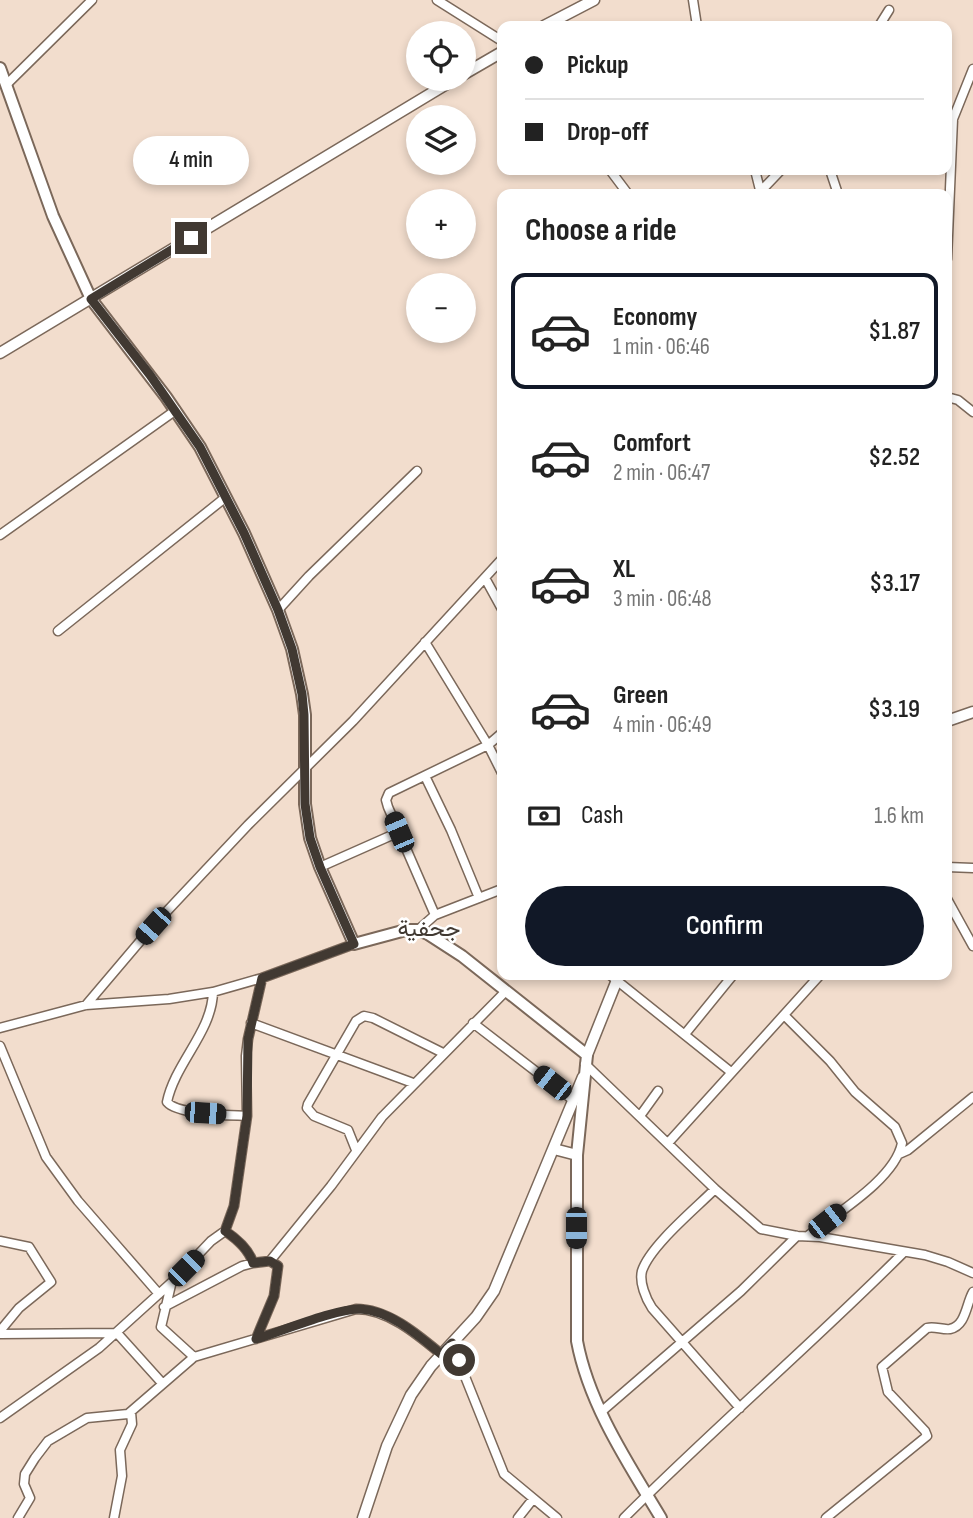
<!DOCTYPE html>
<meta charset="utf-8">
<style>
:root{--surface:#fff;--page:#f2f2f2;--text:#222;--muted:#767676;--line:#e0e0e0;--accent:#111827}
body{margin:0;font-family:"Sofia Sans Condensed",Vazirmatn,sans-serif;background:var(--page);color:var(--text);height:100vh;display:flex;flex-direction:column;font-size:26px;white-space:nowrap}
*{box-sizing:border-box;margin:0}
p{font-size:23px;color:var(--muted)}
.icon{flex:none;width:38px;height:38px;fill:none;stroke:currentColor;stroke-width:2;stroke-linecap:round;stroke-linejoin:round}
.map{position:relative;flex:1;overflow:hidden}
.drawer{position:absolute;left:497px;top:189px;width:455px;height:791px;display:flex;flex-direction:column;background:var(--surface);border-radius:14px;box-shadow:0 4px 10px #0003}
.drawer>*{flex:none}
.top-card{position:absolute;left:497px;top:21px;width:455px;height:154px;border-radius:14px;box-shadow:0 4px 10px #0003;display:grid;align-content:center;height:154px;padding:0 28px;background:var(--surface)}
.fabs{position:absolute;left:406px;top:21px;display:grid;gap:14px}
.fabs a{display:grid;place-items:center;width:70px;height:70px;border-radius:50%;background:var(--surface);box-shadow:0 4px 10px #0003;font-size:35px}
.end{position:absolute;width:32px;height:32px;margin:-16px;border:9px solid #413932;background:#fff;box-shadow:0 0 0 4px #fff}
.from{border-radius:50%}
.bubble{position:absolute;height:49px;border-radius:24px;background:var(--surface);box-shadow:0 4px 10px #0003;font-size:23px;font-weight:600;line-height:49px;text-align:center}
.car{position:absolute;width:21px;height:42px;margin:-21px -10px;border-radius:9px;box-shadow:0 0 5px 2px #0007;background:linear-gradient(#222 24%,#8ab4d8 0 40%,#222 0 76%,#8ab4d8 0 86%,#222 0)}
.top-card b{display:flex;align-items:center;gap:24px;height:66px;font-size:26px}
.top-card b+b{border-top:2px solid var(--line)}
.top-card i{width:18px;height:18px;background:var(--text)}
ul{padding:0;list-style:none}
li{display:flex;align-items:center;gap:21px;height:116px;margin:0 14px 10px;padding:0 14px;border:4px solid transparent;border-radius:14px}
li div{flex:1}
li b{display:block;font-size:26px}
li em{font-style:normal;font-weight:600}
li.selected{border-color:var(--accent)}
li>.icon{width:63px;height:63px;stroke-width:1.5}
h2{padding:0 28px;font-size:32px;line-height:84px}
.pay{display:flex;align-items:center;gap:18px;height:77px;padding:0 28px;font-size:26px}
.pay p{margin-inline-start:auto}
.cta{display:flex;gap:14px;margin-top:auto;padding:14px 28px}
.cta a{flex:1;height:80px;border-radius:42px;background:var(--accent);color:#fff;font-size:28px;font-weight:600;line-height:80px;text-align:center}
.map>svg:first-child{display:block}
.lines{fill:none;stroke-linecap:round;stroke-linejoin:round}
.minor-casing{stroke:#7b685a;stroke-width:11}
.tertiary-casing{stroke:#7b685a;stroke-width:13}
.secondary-casing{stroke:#7b685a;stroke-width:14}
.minor{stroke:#fff;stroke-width:8}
.tertiary{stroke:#fff;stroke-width:10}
.secondary{stroke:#fff;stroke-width:10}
.route{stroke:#413932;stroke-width:9}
.labels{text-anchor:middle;stroke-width:5;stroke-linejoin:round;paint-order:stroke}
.quarter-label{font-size:23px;fill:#413932;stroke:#fff}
</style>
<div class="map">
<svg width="973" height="1518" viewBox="0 0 973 1518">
<rect width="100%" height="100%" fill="#f2ddcd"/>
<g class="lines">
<defs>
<path id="minor" d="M437,0L502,41
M693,0L697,26
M879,26L889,10
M6,85L92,0
M610,170L628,194
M755,170L761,194
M830,170L838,194
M760,192L781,170
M947,259L953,119L973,69
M947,397L958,400L973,412
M0,535L176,410
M485,578L502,609
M278,610L309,576L417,471
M58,631L226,497
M425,642L488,745L502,773
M425,776L451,830L479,898
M320,867L399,832
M947,867L973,868
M947,899L973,946
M435,915L388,807L386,800L389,793L488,745L502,733
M418,930L435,915L502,889
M610,975L731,1072
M213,992C212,1032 175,1063 167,1102C178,1115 229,1115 247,1116
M86,1005L153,926L248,825L353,721L502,559
M784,1015L830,1061L855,1092L895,1127L902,1143C895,1179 837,1213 809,1235
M251,1023L413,1083
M473,1023L573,1100
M0,1028L86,1005L169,999L213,992L262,978L354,944
M685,1034L733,975
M0,1046L46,1157L78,1201L159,1294
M585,1064L715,1189L761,1229L797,1236L820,1237L925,1255L948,1262L973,1273
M640,1116L658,1091
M668,1143L820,975
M356,1150L348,1130L314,1116L307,1108L308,1104L356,1021L364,1016L373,1018L443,1053
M899,1154L908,1150L973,1097
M715,1189C695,1209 650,1246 642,1271C639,1282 646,1299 652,1308L740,1408
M225,1231C237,1239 249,1250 253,1263L270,1261L278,1266L274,1296L256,1339
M0,1241L29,1247L51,1282L19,1308L0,1331
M270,1261L331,1186L382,1117L506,991
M171,1285L161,1327L194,1357
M164,1307L242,1266L253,1263
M0,1334L117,1333L162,1383
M452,1344L504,1474L557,1518
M601,1412L741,1291L797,1236
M0,1418L99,1348L172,1282L211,1241L225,1231L234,1206L247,1116L246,1056L248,1039L262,978
M18,1518L30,1498L24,1484L25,1474L35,1458L48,1441L87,1418L128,1414L194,1357L356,1309C388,1309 418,1335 441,1354
M114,1518L122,1476L120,1450L132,1424L131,1412
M518,1518L533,1499
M624,1518C715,1427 813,1343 903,1253
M826,1518L927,1436L925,1431L888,1392L882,1367L927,1328C935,1326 942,1330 950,1329C966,1326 966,1304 973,1292"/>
<path id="tertiary" d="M544,26L594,0
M464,74L502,52
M0,353L455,79
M947,721L973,712
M587,1055L619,975
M554,1149L577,1155
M363,1518L387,1446L411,1395L431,1366L476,1317L494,1291L583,1077"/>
<path id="secondary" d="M0,68L53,216L91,299L166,397L200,447L244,533L278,610L292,649L302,694L305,715V804L310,838L320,867L354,944L406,930H418L428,934L462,956L587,1055L577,1155V1341C589,1405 628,1463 661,1518"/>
</defs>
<use href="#minor" class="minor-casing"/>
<use href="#tertiary" class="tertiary-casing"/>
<use href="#secondary" class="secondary-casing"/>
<use href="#minor" class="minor"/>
<use href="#tertiary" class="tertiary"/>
<use href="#secondary" class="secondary"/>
</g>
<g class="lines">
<path class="route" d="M191,238L91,299L150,375L200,447L244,533L278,610L292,649L302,694L304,715L305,804L310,838L320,867L354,944L262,978L248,1039L247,1116L234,1206L225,1231C237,1239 249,1250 253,1263L270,1261L278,1266L274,1296L256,1339C279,1332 340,1307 361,1309C391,1311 419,1336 441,1354L452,1343L459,1360"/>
</g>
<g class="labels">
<g class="quarter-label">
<text x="429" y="936">جحفية</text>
</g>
</g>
</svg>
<div class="fabs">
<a><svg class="icon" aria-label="locate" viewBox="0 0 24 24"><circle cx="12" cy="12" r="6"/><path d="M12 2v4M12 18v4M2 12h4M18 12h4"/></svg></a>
<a><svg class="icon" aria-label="layers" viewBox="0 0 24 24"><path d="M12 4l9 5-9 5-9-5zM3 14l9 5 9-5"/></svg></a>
<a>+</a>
<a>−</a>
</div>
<i class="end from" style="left:459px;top:1360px"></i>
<i class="end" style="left:191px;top:238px"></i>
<div class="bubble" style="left:133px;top:136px;width:116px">4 min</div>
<i class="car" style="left:399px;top:832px;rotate:337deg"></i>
<i class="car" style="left:153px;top:926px;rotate:222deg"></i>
<i class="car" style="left:552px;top:1083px;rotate:308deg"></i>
<i class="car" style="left:205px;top:1113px;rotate:94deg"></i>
<i class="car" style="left:827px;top:1221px;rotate:52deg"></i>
<i class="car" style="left:576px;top:1228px;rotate:180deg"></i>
<i class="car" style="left:186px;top:1268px;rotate:45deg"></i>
<div class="top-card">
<b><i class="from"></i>Pickup</b>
<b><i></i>Drop-off</b>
</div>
<section class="drawer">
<h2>Choose a ride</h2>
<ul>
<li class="selected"><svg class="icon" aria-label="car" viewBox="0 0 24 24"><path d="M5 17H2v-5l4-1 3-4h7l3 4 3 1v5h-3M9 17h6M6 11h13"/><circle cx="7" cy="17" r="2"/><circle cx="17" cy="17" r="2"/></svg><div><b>Economy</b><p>1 min · 06:46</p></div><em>$1.87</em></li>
<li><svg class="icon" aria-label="car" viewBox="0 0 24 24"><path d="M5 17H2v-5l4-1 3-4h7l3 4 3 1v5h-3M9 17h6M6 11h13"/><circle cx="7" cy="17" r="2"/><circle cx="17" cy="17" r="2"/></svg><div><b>Comfort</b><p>2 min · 06:47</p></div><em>$2.52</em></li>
<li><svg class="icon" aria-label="car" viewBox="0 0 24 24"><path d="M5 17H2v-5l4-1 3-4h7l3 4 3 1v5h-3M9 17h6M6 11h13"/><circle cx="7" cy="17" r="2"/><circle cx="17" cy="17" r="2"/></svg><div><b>XL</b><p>3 min · 06:48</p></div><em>$3.17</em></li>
<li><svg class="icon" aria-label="car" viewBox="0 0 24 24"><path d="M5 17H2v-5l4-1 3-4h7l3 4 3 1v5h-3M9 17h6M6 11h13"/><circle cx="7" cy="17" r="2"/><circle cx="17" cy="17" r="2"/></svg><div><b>Green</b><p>4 min · 06:49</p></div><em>$3.19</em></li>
</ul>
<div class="pay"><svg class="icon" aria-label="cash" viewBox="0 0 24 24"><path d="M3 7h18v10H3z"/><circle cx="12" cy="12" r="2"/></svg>Cash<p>1.6 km</p></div>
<div class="cta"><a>Confirm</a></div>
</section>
</div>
